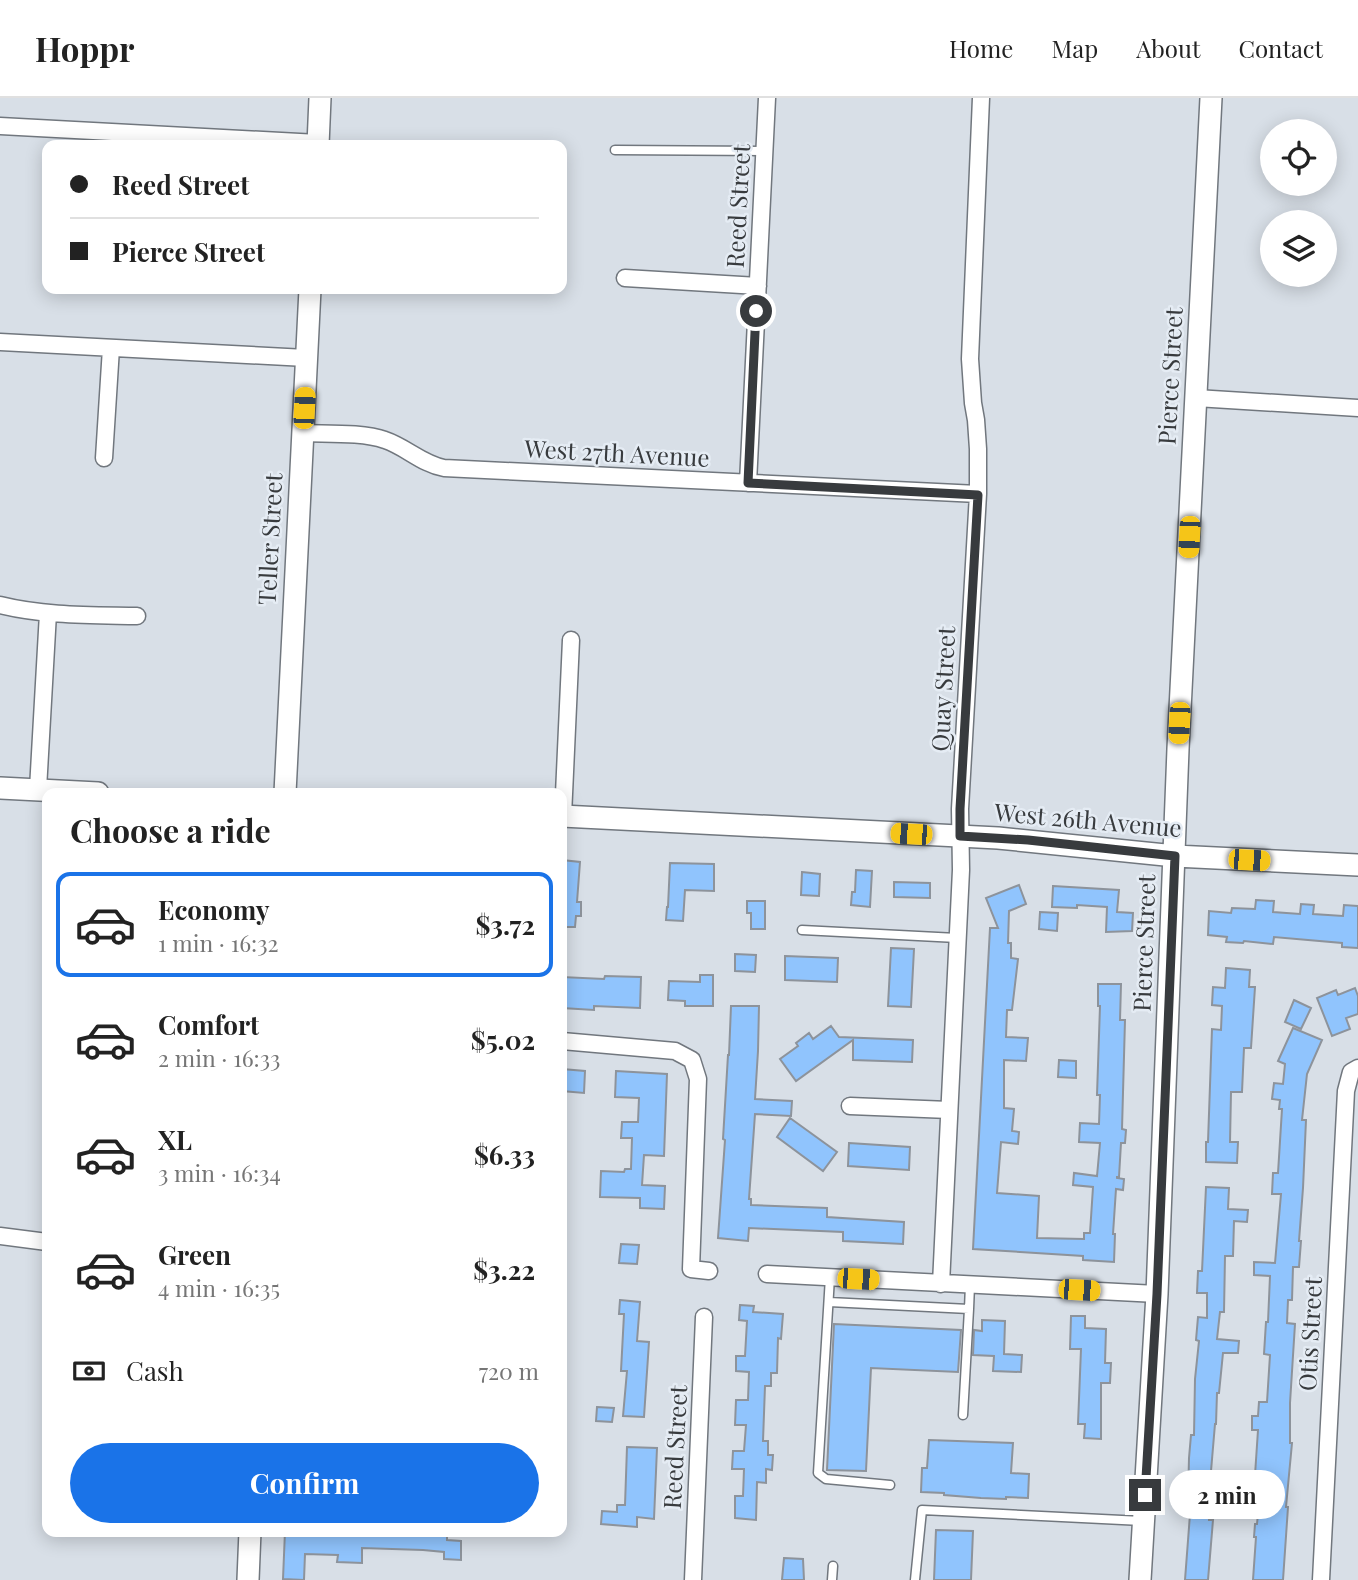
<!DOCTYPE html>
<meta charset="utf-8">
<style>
:root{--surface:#fff;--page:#f6f6f6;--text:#222;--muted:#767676;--line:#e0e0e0;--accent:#1a73e8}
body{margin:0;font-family:"Playfair Display",serif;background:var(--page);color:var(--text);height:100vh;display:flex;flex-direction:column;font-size:26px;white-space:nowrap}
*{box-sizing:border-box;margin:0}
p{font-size:23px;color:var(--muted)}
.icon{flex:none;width:38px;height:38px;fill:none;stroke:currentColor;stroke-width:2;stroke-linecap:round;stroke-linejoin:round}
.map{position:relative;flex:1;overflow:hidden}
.panel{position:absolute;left:42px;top:690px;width:525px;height:749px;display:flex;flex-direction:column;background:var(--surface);border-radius:14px;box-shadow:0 4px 18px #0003}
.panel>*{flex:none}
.banner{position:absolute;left:42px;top:42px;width:525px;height:154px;border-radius:14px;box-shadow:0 4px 18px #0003;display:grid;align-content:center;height:154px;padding:0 28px;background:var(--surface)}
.controls{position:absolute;left:1260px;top:21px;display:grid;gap:14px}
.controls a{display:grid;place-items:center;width:77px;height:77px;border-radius:50%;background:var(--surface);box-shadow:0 4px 18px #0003;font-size:35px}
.end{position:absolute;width:32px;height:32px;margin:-16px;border:9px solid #383b3e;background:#fff;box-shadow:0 0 0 4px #fff}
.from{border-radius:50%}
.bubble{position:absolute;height:49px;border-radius:24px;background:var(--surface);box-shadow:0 4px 18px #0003;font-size:23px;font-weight:700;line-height:49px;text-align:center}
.car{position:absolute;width:21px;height:42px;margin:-21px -10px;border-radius:9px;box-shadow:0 0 5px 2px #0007;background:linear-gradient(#f5c518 24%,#345 0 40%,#f5c518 0 76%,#345 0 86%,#f5c518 0)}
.banner b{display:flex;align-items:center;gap:24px;height:66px;font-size:26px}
.banner b+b{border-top:2px solid var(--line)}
.banner i{width:18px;height:18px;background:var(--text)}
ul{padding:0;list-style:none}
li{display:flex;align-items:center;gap:21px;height:105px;margin:0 14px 10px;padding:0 14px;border:4px solid transparent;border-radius:14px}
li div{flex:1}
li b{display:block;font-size:26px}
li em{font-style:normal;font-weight:700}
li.current{border-color:var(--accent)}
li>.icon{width:63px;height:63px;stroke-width:1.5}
h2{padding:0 28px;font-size:32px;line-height:84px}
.pay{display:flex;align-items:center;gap:18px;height:77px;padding:0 28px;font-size:26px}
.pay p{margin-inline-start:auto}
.primary-button{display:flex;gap:14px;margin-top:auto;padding:14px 28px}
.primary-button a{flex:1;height:80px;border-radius:42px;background:var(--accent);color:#fff;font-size:28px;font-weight:700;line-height:80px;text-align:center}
header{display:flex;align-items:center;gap:42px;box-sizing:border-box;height:98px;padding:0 35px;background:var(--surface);border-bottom:2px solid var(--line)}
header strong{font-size:33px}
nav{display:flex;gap:38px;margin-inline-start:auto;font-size:24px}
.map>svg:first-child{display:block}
.building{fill:#90c4fd;stroke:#8d939b;stroke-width:2}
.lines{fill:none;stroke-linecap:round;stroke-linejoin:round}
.lane-casing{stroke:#71777e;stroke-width:11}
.street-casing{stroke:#71777e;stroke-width:19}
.secondary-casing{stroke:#71777e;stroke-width:24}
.lane{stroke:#fff;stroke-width:8}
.street{stroke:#fff;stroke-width:16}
.secondary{stroke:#fff;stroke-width:21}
.route{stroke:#383b3e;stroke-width:9}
.labels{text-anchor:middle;stroke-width:5;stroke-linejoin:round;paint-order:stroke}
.street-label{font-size:24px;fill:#383b3e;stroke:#e5ecf4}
</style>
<header>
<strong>Hoppr</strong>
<nav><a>Home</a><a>Map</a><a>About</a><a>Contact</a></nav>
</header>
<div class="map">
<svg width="1358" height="1482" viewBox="0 0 1358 1482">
<rect width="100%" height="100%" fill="#d8dfe7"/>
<path class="building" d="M562,762L580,764L577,804H581V818H576L575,829H566V785H562Z
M670,765L714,766V793L685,792L683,823L666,822L667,809H668Z
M856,772L872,773L870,809L851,807L852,794H855Z
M802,774L820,776L819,798L801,797Z
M894,784L930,785V800L894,799Z
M1019,787L1026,806L1009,813L1008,845H1011V860L1018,861L1012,912H1007L1006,939L1028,940L1026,963L1004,962V1010L1014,1011L1012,1033L1019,1034L1018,1046L1001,1044L997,1095L1039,1098L1037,1140L1084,1141V1135H1090L1093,1089L1073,1087L1074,1075L1097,1078L1100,1045L1079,1044L1080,1025L1099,1026L1100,997H1097L1100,908H1098V886H1121L1120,922H1125L1122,1031L1126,1032L1125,1045H1121L1119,1079H1117V1080L1124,1081L1123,1092L1116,1091L1113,1136H1115L1114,1164L1083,1162V1158L973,1151L990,830H998L986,800Z
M1053,788L1119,792L1117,814L1133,815L1132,833L1106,834L1107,809L1077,807V810L1052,809Z
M1256,802L1274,803L1273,814L1300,816L1301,806L1314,807L1313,816L1343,818L1344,807L1358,808V850L1342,849V845L1274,839L1273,846L1244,843L1243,845L1226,844L1227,839L1208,837L1209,813L1231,815L1232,810L1255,811Z
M747,803H765V831H751V815H747Z
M1040,814L1058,815L1057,833L1039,831Z
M891,850L914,851L911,909L888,908Z
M735,856L756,857L755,874L735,873Z
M785,858L838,860L837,884L785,882Z
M1226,870L1250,872L1249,889H1255L1251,950H1244L1242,994H1231L1230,1044H1238L1237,1065L1206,1064V1044H1208L1212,931L1221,932L1222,908L1212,907L1213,889L1225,890Z
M700,877H713V908H685V903L668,902L669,883L700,884Z
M605,878L641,879L640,910L594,908V912L562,910V879L604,881Z
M1355,890L1358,898V916L1346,920L1350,931L1332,938L1317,900L1336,892L1338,897Z
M1294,902L1311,910L1301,931L1285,924Z
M731,908H759L758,953L755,1001L792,1003L791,1018L755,1016L749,1101H751V1107L827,1110V1119L904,1124L903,1146L843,1143V1134L749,1130L748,1143L718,1140L725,1042L723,1041L728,957H729Z
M831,928L839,939L913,942L912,964L853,962V942L796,983L780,961L798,948L796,945L809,935L813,941Z
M1293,930L1322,942L1307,976L1302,1022H1306L1303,1090L1299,1143H1301L1299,1169H1293L1292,1202H1288L1287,1225L1295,1226L1290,1305V1345H1292L1286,1409H1288L1283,1482H1253L1256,1439H1254L1255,1426H1257L1259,1405H1261L1263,1378L1255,1377L1258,1332H1252V1318H1258L1259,1304H1267L1270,1257L1264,1256L1266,1224H1268L1270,1178L1254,1177V1164L1275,1165L1281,1096H1272L1273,1075H1278L1282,1011H1279L1280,1002L1272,1001L1274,985L1283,986L1285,966L1278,963Z
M1059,962L1076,963V980L1058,979Z
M562,971L585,973L584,995L562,993Z
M616,973L667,976L664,1058L644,1057L642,1087L665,1088L664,1111L640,1110V1100L600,1099L601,1073L624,1074L625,1071H631L632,1040H621L622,1024H638L639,1000L615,999Z
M790,1020L837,1054L823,1073L777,1039Z
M849,1045L910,1049L909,1072L848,1068Z
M1206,1089L1229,1090L1228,1111L1248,1112L1247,1124L1234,1123L1233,1158H1225L1224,1214H1220L1217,1241L1239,1243L1238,1255H1223L1219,1295H1217L1216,1326H1215L1211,1373L1209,1422H1213L1208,1482H1185L1191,1403H1188L1189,1360L1191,1337H1194L1195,1281L1199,1243L1196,1242L1198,1219L1207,1220V1195H1197L1198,1173H1202Z
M621,1146L639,1147L637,1166L619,1165Z
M620,1202L640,1204L637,1243L649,1244L644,1319L623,1318L627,1273H621L624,1216H619Z
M740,1207L754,1208L753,1214L783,1216L781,1241L778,1240L777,1275H771V1288H765L763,1343H768V1357H773L772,1372L766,1371V1385L757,1384L756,1422L735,1420V1398H743L744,1371H732L733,1353H744L746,1327H735L736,1302H748L749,1274L736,1273V1258H745L747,1223L739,1222Z
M1071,1218H1085V1230L1106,1231L1105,1265H1111L1110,1285H1101V1341L1084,1340L1085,1326H1078L1081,1251H1070Z
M982,1222L1005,1223L1004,1256L1022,1257L1021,1274L993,1273L994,1258L973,1257L974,1232L982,1233Z
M834,1226L961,1232L958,1274L871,1270L866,1373L827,1372Z
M597,1309L614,1310L612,1324L596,1323Z
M929,1342L1013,1345L1011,1375L1029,1376L1028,1400L1006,1399V1401L981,1400L944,1397V1395L921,1394L922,1370H927Z
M627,1349L657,1350L654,1421L637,1419V1429L601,1426L602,1413L617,1414V1407H625Z
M936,1432L973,1433L971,1482H934Z
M285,1433H447V1442L461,1443V1462L444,1461V1454L423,1452L362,1450V1465L337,1464L338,1457L305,1456L304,1482L283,1481Z
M784,1460L803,1461L804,1482H782Z"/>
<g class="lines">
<defs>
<path id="lane" d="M615,52L764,53
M802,832L957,840
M830,1179L818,1375L826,1381L890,1387
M829,1204L969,1211L970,1187
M963,1317L969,1211
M832,1482L833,1468
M915,1482L922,1412L1142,1423"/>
<path id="street" d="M0,28L318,45
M625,180L758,188
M0,244L306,260
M1196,300L1358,310
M303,335C327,336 363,334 385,342C406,349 422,366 444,370L978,396
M104,360L111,250
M748,385L767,0
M0,507C44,518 92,517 137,518
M38,691L48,515
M563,718L571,542
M562,943L675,953L692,962L698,981L691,1171L709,1173
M850,1008L949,1012
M0,1138L47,1144
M767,1176L1157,1196
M941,1186L961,772L960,711L978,396V351L976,322L973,305L970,261L981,0
M693,1482L704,1219
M1321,1482L1346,993L1351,974L1358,970"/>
<path id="secondary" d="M318,47L320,0
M0,690L98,695
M285,695L310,191
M562,718L998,740L1175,758L1358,767
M248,1482L250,1433
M1140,1482L1157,1196L1178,651L1211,0"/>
</defs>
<use href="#lane" class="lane-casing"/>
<use href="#street" class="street-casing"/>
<use href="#secondary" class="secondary-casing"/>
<use href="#lane" class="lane"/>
<use href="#street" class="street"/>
<use href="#secondary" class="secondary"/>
</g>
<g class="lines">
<path class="route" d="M756,213L748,385L978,397L960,711V738L1028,742L1175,758L1157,1196L1145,1397"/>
</g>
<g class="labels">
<g class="street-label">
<text transform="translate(739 108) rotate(-87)" y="8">Reed Street</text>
<text transform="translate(1171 278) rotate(-87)" y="8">Pierce Street</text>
<text transform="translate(617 356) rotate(3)" y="8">West 27th Avenue</text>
<text transform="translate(271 441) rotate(-87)" y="8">Teller Street</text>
<text transform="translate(944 591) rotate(-87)" y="8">Quay Street</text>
<text transform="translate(1088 723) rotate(5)" y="8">West 26th Avenue</text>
<text transform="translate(1145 845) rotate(-88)" y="8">Pierce Street</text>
<text transform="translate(1311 1236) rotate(-87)" y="8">Otis Street</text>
<text transform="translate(676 1349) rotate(-87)" y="8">Reed Street</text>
</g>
</g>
</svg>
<div class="controls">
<a><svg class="icon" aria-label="locate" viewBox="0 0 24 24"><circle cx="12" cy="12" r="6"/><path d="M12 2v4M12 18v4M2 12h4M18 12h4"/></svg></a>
<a><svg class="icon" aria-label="layers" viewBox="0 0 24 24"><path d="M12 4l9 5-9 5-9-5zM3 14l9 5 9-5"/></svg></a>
</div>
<i class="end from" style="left:756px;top:213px"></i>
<i class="end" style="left:1145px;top:1397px"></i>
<div class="bubble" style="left:1169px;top:1372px;width:116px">2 min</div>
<i class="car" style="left:304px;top:310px;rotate:3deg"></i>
<i class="car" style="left:1189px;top:439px;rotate:183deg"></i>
<i class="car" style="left:1179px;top:625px;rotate:183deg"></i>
<i class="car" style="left:911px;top:736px;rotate:273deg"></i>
<i class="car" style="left:1249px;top:762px;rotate:93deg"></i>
<i class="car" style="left:858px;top:1181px;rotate:93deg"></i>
<i class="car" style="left:1079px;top:1192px;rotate:93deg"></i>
<div class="banner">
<b><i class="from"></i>Reed Street</b>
<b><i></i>Pierce Street</b>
</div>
<section class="panel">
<h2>Choose a ride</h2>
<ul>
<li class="current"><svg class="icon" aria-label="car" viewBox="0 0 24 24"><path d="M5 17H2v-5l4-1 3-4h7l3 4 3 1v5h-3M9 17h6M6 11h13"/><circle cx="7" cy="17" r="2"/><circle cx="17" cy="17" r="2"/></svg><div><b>Economy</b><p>1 min · 16:32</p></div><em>$3.72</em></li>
<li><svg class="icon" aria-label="car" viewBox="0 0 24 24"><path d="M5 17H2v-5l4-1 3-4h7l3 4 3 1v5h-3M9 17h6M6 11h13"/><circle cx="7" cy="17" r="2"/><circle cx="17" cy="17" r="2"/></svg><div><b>Comfort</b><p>2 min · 16:33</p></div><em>$5.02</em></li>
<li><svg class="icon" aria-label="car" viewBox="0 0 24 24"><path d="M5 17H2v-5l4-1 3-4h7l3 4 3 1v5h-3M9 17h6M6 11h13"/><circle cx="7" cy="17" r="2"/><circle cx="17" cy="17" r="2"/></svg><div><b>XL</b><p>3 min · 16:34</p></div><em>$6.33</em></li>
<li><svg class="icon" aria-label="car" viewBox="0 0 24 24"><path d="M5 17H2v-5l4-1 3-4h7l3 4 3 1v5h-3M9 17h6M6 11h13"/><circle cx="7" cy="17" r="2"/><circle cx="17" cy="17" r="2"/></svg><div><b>Green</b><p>4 min · 16:35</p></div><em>$3.22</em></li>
</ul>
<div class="pay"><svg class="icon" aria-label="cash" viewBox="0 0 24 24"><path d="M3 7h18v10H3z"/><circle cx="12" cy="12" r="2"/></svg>Cash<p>720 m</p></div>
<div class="primary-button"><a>Confirm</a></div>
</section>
</div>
